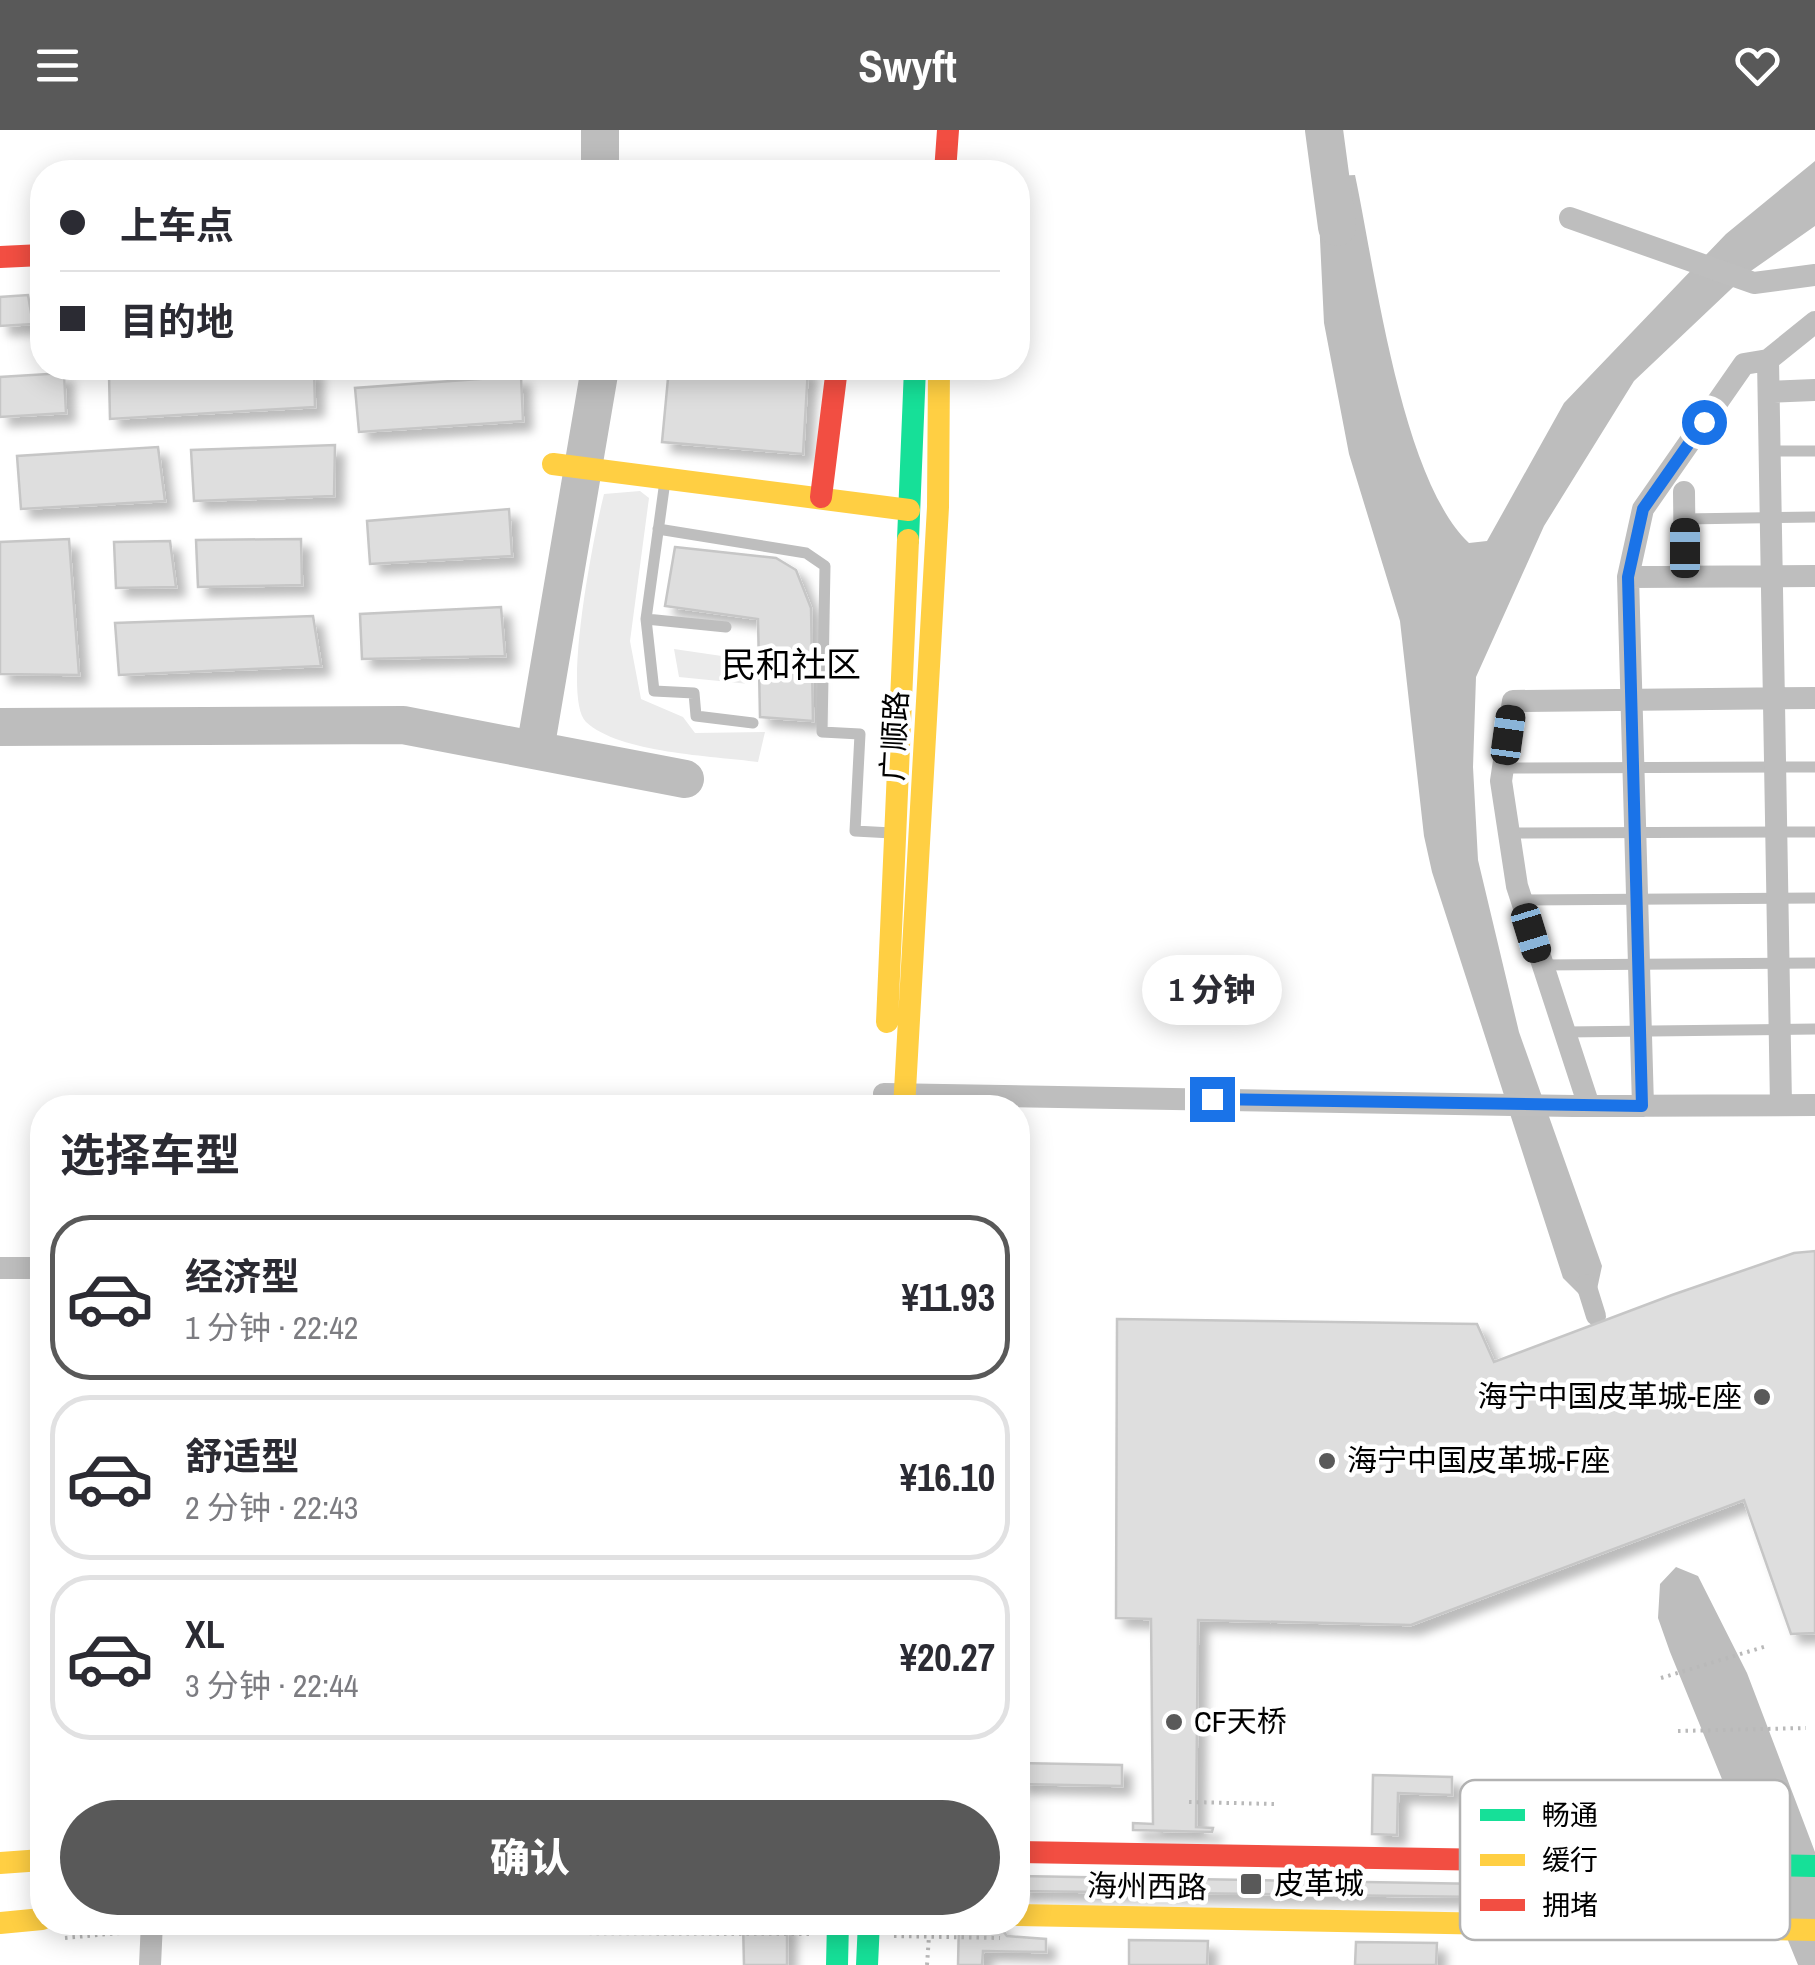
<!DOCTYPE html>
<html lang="zh">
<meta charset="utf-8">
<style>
:root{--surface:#fff;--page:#f2f2f3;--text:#2b2b33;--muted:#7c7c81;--line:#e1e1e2;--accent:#595959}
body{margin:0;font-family:"Archivo Narrow","Noto Sans SC",sans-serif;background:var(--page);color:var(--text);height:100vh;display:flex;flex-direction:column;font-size:38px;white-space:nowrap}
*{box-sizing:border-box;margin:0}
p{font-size:32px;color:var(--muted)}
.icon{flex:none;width:55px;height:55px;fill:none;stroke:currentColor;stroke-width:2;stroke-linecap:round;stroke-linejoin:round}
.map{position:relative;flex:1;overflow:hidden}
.drawer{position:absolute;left:30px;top:965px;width:1000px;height:840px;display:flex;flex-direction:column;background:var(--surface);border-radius:40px;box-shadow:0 5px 25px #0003}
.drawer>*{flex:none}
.banner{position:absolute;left:30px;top:30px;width:1000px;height:220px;border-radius:40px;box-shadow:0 5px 25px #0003;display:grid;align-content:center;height:220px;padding:0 30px;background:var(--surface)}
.end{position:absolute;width:45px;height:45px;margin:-22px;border:12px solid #1a73e8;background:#fff;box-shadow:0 0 0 5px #fff}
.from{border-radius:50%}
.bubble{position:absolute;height:70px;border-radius:35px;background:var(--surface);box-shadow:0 5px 25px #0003;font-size:32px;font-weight:800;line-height:70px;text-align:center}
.car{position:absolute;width:30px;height:60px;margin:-30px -15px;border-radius:12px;box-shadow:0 0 8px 2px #0007;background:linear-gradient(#222 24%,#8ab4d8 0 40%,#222 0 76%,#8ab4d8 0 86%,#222 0)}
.banner b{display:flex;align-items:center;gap:35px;height:95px;font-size:38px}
.banner b+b{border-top:2px solid var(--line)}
.banner i{width:25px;height:25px;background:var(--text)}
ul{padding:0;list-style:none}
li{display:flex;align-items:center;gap:30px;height:165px;margin:0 20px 15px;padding:0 10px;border:5px solid var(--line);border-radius:40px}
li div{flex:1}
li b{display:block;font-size:38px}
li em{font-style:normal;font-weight:800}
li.current{border-color:var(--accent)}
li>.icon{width:90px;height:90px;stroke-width:1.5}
h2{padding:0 30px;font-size:45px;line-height:120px}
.cta{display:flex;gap:20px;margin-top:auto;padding:20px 30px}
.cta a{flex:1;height:115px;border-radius:60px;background:var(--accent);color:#fff;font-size:40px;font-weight:800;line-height:115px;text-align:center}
header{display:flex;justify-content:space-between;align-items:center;height:130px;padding:0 30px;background:var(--accent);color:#fff;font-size:45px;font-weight:800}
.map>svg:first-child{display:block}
.green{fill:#ebebeb}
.water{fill:#bdbdbd}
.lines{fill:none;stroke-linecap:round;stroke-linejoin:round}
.canal{stroke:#bdbdbd;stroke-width:20}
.river{stroke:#bdbdbd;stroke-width:38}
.building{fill:#dedede;stroke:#c6c6c6;stroke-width:2.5;filter:url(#shadow)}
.path{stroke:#b9b9b9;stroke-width:4;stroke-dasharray:2.5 5;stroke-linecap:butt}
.lane{stroke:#bebebe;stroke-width:11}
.street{stroke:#bebebe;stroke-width:22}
.fast{stroke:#16e098;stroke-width:22}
.slow{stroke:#ffcf43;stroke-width:22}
.jam{stroke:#f24e42;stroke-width:22}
.route{stroke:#1a73e8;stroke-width:12}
.poi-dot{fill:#595959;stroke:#fff;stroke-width:4}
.labels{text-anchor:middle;stroke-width:9;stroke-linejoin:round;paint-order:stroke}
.street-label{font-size:30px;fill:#000;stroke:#fff}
.poi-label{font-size:30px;fill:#000;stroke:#fff;text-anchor:start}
.quarter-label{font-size:35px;fill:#000;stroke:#fff}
.key{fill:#fff;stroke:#b2b2b2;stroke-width:2.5}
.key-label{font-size:28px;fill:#000}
</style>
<header><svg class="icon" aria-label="menu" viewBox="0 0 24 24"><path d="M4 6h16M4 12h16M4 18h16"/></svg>Swyft<svg class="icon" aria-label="heart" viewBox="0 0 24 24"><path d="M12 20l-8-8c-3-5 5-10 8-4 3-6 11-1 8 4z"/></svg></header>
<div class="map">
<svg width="1815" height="1835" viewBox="0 0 1815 1835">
<defs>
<filter id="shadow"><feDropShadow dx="9" dy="9" stdDeviation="5" flood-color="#0004"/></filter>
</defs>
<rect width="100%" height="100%" fill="#fff"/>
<path class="green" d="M640,361L649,368L630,511L641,569L683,587L695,603L765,602L758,632C713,626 619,623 586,592C561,567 595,400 604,364Z
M674,519L749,530V554L679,547Z"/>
<path class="water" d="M1815,31V96L1748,143L1634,251L1544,396L1476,547L1473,637L1478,730L1519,902L1602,1136L1593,1178L1563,1148L1432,742L1424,706L1400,491L1349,324L1324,193L1317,47L1355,45C1375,139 1401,349 1469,413L1487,411L1564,273L1726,104Z
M1676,1437L1698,1446L1747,1543L1815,1722V1835H1798L1670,1522L1658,1488L1660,1454Z"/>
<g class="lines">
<path class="canal" d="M1586,1154L1596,1186"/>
<path class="river" d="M600,0V42
M1324,0L1337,97
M0,597L403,595L685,649
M535,620L600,238"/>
</g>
<path class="building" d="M28,165L33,194L0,196V167Z
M239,238H314L315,277L110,289L109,244Z
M669,238H808L803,324L662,312Z
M64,243L66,283L0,287V247Z
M521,246L523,291L359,302L355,258Z
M335,315L334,366L194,371L191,320Z
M158,317L165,371L21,379L17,326Z
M509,379L512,426L370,434L367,391Z
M69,409L79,545L0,544V412Z
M301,409L302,455L198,457L196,410Z
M170,411L176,457L116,458L114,412Z
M675,417L776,428L796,440L811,478L813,591L760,587L758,489L665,476Z
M501,477L505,526L362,529L360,484Z
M313,486L321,536L119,545L115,493Z
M1815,1121V1503L1791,1504L1744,1370L1411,1495L1198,1490L1196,1697L1213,1698L1212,1702L1133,1700V1693L1153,1694L1151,1489L1116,1488L1117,1189L1477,1194L1494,1232L1672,1165L1794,1123Z
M1018,1633L1122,1635V1656L1018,1654Z
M1373,1645L1452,1647V1665L1398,1663L1397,1705L1372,1704Z
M1018,1746L1484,1754V1767L1018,1761Z
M743,1792H787V1835H744Z
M959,1792H996L1007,1806L1046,1809V1822L983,1821L982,1835H958Z
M1129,1810L1208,1811L1207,1835H1129Z
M1356,1812L1437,1813L1436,1835H1355Z"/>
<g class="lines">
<path class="path" d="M1661,1548L1767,1516
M1678,1601L1806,1598
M1189,1672L1274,1674
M174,1800L360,1801
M559,1803L810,1804
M894,1806L1000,1808
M65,1808L130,1802
M927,1835L929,1806"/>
<path class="lane" d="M1770,321H1815
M665,351L646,489L654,561L694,563L696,586L753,593
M1684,389L1815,387
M658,399L806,423L825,436L822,602L860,604L855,701L892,703
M646,489L726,497
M1503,638L1815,637
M1509,703L1815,702
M1522,770L1815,768
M1541,835L1815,833
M1566,902L1815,899"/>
<path class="street" d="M1570,88L1754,153L1815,145
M1768,230L1781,975
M1769,262L1815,260
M1684,362L1685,446
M1628,447L1815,446
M884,964L1574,976L1815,975
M1589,976L1517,756L1501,651L1513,571L1815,568
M1643,976L1628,447L1643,379L1744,234L1768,230L1815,192
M0,1138H42
M150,1835L152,1792"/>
<path class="fast" d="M908,410L915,238
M1554,1731L1815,1736
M837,1835L838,1792
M867,1835L869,1792"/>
<path class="slow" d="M553,334L909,380
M887,892L908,410
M904,978L938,377L939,238
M0,1733L42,1730
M1018,1785L1815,1800
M0,1793L42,1789"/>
<path class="jam" d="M945,42L948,0
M0,127L42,125
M821,367L837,238
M1018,1722L1554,1731
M388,1792H532"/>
</g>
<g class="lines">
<path class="route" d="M1212,969L1642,976L1628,447L1643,379L1704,292"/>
</g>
<g class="poi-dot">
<circle cx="1762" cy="1267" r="10"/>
<circle cx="1327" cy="1331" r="10"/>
<circle cx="1174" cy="1592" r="10"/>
<rect x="1239" y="1742" width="24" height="24" rx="5"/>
</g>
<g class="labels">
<g class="street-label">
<text transform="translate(895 606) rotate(-87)" y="10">广顺路</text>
<text transform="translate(1147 1757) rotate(1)" y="10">海州西路</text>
</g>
<g class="poi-label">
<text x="1742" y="1277" text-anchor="end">海宁中国皮革城-E座</text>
<text x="1347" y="1341">海宁中国皮革城-F座</text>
<text x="1194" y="1602">CF天桥</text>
<text x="1274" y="1764">皮革城</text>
</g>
<g class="quarter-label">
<text x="791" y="547">民和社区</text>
</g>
</g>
<rect x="1460" y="1650" width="330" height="160" rx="15" class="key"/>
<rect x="1480" y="1679" width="45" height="12" fill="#16e098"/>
<rect x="1480" y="1724" width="45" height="12" fill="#ffcf43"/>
<rect x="1480" y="1769" width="45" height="12" fill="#f24e42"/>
<g class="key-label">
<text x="1542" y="1695">畅通</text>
<text x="1542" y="1740">缓行</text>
<text x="1542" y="1785">拥堵</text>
</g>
</svg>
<i class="end from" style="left:1704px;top:292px"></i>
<i class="end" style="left:1212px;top:969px"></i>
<div class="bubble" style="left:1142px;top:825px;width:140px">1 分钟</div>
<i class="car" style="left:1685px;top:418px;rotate:0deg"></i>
<i class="car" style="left:1508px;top:605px;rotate:8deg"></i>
<i class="car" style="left:1531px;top:803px;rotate:163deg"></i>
<div class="banner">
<b><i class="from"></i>上车点</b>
<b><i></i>目的地</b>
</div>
<section class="drawer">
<h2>选择车型</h2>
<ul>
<li class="current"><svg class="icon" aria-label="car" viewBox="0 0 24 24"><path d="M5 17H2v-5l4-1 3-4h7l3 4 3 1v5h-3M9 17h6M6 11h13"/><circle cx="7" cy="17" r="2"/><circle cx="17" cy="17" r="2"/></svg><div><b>经济型</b><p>1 分钟 · 22:42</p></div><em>¥11.93</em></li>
<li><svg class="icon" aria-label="car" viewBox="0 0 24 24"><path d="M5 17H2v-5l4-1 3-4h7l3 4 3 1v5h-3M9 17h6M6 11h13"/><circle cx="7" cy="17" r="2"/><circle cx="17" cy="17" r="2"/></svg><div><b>舒适型</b><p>2 分钟 · 22:43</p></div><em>¥16.10</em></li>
<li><svg class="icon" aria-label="car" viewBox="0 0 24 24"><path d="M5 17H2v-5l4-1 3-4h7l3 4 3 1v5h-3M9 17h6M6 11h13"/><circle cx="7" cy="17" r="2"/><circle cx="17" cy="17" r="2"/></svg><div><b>XL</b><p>3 分钟 · 22:44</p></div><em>¥20.27</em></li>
</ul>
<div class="cta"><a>确认</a></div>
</section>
</div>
